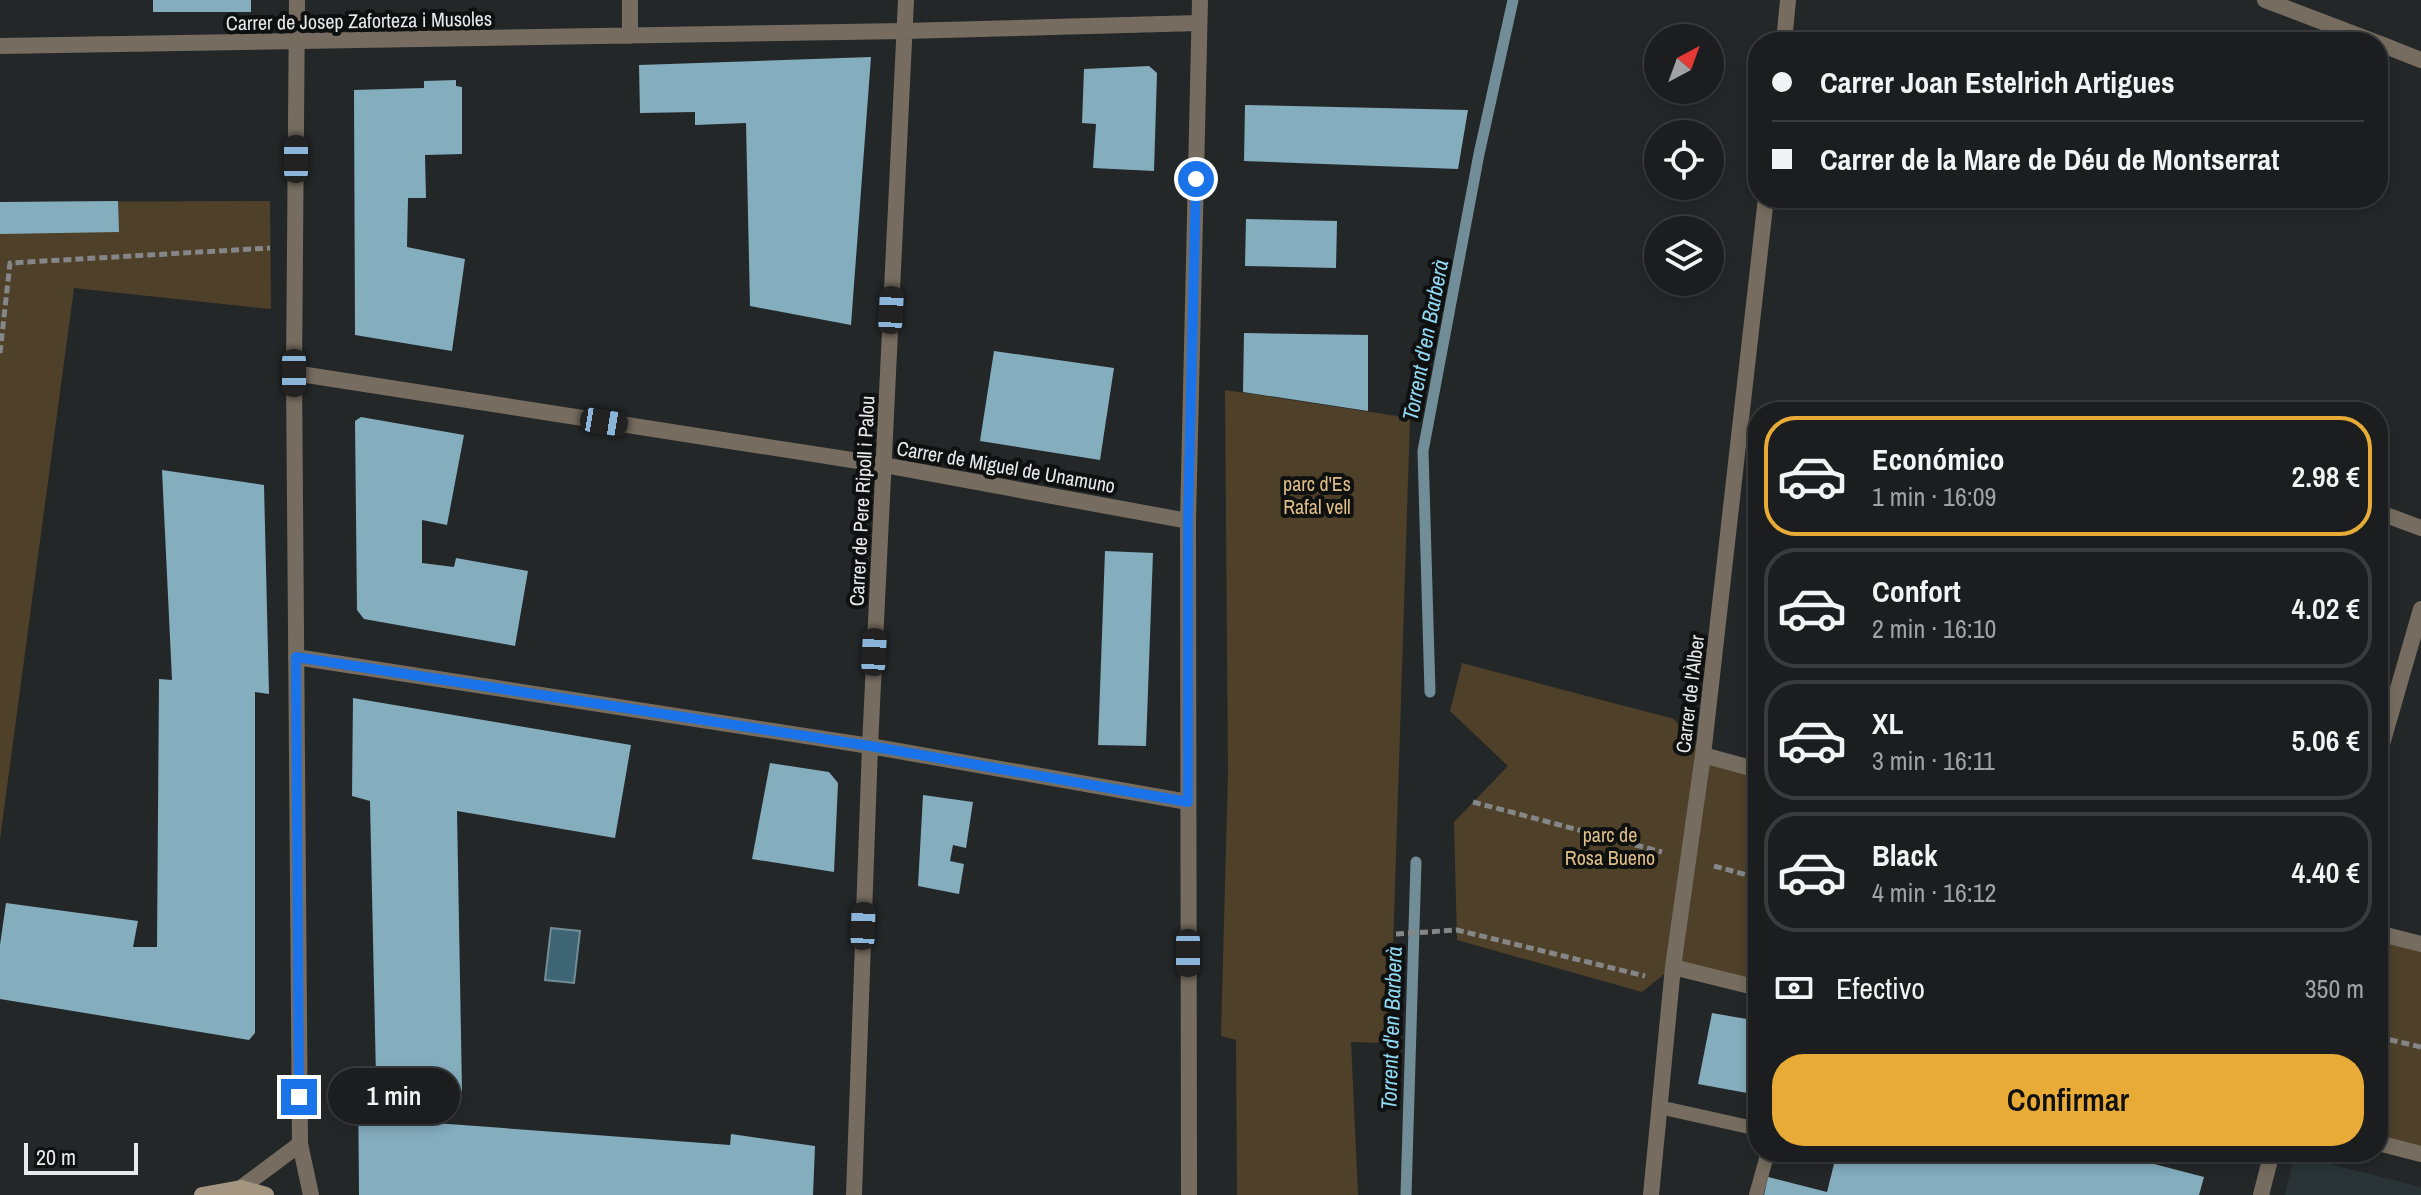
<!DOCTYPE html>
<html lang="es">
<meta charset="utf-8">
<style>
:root{--surface:#1b1d1e;--page:#242627;--text:#f1f3f6;--muted:#a0a2a4;--line:#393b3c;--accent:#e8ab37}
body{margin:0;font-family:"Archivo Narrow",sans-serif;background:var(--page);color:var(--text);height:100vh;display:flex;flex-direction:column;font-size:30px;white-space:nowrap}
*{box-sizing:border-box;margin:0}
p{font-size:26px;color:var(--muted)}
.icon{flex:none;width:44px;height:44px;fill:none;stroke:currentColor;stroke-width:2;stroke-linecap:round;stroke-linejoin:round}
.map{position:relative;flex:1;overflow:hidden}
.panel{position:absolute;left:1748px;top:402px;width:640px;height:760px;display:flex;flex-direction:column;background:var(--surface);border-radius:32px;box-shadow:0 4px 12px #0003,0 0 0 2px var(--line)}
.panel>*{flex:none}
.top-card{position:absolute;left:1748px;top:32px;width:640px;height:176px;border-radius:32px;box-shadow:0 4px 12px #0003,0 0 0 2px var(--line);display:grid;align-content:center;height:176px;padding:0 24px;background:var(--surface)}
.needle{width:52px;rotate:41deg}
.tools{position:absolute;left:1644px;top:24px;display:grid;gap:16px}
.tools a{display:grid;place-items:center;width:80px;height:80px;border-radius:50%;background:var(--surface);box-shadow:0 4px 12px #0003,0 0 0 2px var(--line);font-size:40px}
.scale{position:absolute;left:24px;bottom:20px;width:114px;box-sizing:border-box;padding-left:8px;border:4px solid #e8e9ea;border-top:0;font-size:22px;line-height:28px;white-space:nowrap;color:#e8e9ea;-webkit-text-stroke:6px #0f1010;paint-order:stroke}
.end{position:absolute;width:36px;height:36px;margin:-18px;border:10px solid #1a73e8;background:#fff;box-shadow:0 0 0 4px #fff}
.from{border-radius:50%}
.bubble{position:absolute;height:56px;border-radius:28px;background:var(--surface);box-shadow:0 4px 12px #0003,0 0 0 2px var(--line);font-size:26px;font-weight:600;line-height:56px;text-align:center}
.car{position:absolute;width:24px;height:48px;margin:-24px -12px;border-radius:10px;box-shadow:0 0 6px 2px #0007;background:linear-gradient(#222 24%,#8ab4d8 0 40%,#222 0 76%,#8ab4d8 0 86%,#222 0)}
.top-card b{display:flex;align-items:center;gap:28px;height:76px;font-size:30px}
.top-card b+b{border-top:2px solid var(--line)}
.top-card i{width:20px;height:20px;background:var(--text)}
ul{padding:14px 0 0;list-style:none}
li{display:flex;align-items:center;gap:24px;height:120px;margin:0 16px 12px;padding:0 8px;border:4px solid var(--line);border-radius:32px}
li div{flex:1}
li b{display:block;font-size:30px}
li em{font-style:normal;font-weight:600}
li.selected{border-color:var(--accent)}
li>.icon{width:72px;height:72px;stroke-width:1.5}
.pay{display:flex;align-items:center;gap:20px;height:88px;padding:0 24px;font-size:30px}
.pay p{margin-inline-start:auto}
.cta{display:flex;gap:16px;margin-top:auto;padding:16px 24px}
.cta a{flex:1;height:92px;border-radius:32px;background:var(--accent);color:#111;font-size:32px;font-weight:600;line-height:92px;text-align:center}
.map>svg:first-child{display:block}
.built{fill:#2a3437}
.green{fill:#4f4129}
.water{fill:#3e6574;stroke:#718d97;stroke-width:2}
.lines{fill:none;stroke-linecap:round;stroke-linejoin:round}
.stream{stroke:#718d97;stroke-width:11}
.building{fill:#84adbe}
.path{stroke:#848687;stroke-width:5;stroke-dasharray:8 4;stroke-linecap:butt}
.lane{stroke:#766d60;stroke-width:14}
.street{stroke:#766d60;stroke-width:16}
.secondary{stroke:#a39580;stroke-width:16}
.route{stroke:#1a73e8;stroke-width:10}
.labels{text-anchor:middle;stroke-width:8;stroke-linejoin:round;paint-order:stroke}
.street-label{font-size:20px;fill:#e8e9ea;stroke:#0f1010}
.park-label{font-size:20px;fill:#dfbe88;stroke:#0f1010}
.water-label{font-size:22px;font-style:italic;fill:#91d8f3;stroke:#0f1010}
</style>
<div class="map">
<svg width="2421" height="1195" viewBox="0 0 2421 1195">
<rect width="100%" height="100%" fill="#242728"/>
<path class="built" d="M2294,1155L2421,1187V1195H2285Z"/>
<path class="green" d="M270,201L271,309L74,288L0,839V202Z
M1225,390L1410,418L1390,1043L1351,1042L1358,1195H1237L1236,1040L1221,1036L1228,773Z
M1462,663L1674,719L1703,755L1758,770V989L1673,967L1642,992L1457,940L1454,822L1508,766L1450,711Z
M2378,933L2421,944V1154L2378,1143Z"/>
<path class="water" d="M551,928L580,931L574,983L545,980Z"/>
<g class="lines">
<path class="stream" d="M1430,692L1423,451L1479,154L1513,0
M1406,1195L1416,862"/>
</g>
<path class="building" d="M153,0H251V12H153Z
M871,57L851,325L750,306L746,123L695,125V112L640,113L639,65Z
M1149,66L1157,73L1154,171L1093,168L1096,124L1082,123L1084,69Z
M456,80V86L462,87V154L425,155L426,198H408L407,247L465,259L452,351L355,335L354,90L424,88V81Z
M1245,105L1468,110L1458,169L1244,161Z
M118,201L119,232L0,234V202Z
M1246,219L1337,221L1336,268L1245,266Z
M1244,333L1368,335V411L1243,392Z
M994,351L1114,368L1100,460L980,441Z
M361,417L464,435L447,525L422,520V563L454,567L456,558L528,571L515,646L364,619L357,610L355,421Z
M162,470L264,485L269,694L255,692V1033L249,1040L0,999V945L6,903L138,921L133,947H157L159,679L172,680Z
M1105,551L1153,553L1146,746L1098,745Z
M353,698L631,745L615,838L457,811L462,1091L440,1088L435,1123L730,1145L731,1134L815,1146L813,1195H359L358,1075L376,1078L370,801L352,796Z
M770,763L829,772L838,783L834,872L752,859Z
M923,795L973,802L966,848L953,845L950,861L964,864L959,894L918,886Z
M1712,1013L1758,1021V1095L1698,1084Z
M1837,1152H2108L2204,1177L2199,1195H1764L1768,1177L1827,1192Z"/>
<g class="lines">
<path class="path" d="M0,353L10,263L270,248
M1473,802L1662,852
M1714,866L1758,878
M1396,934L1457,930L1645,976
M2378,1037L2421,1047"/>
<path class="lane" d="M1659,1107L1758,1129
M1756,1195L1768,1152"/>
<path class="street" d="M297,0L294,373L300,1144L311,1195
M630,0V36
M2265,0L2375,42
M1784,42L1788,0
M2378,43L2421,60
M0,46L905,31L1199,23
M294,373L884,465L1188,521
M2378,512L2421,528
M296,657L870,746L1188,802
M1703,755L1758,770
M2378,758L2421,609
M2378,933L2421,944
M1673,967L1758,988
M2378,1143L2421,1154
M241,1188L300,1144
M854,1195L870,746L906,0
M1189,1195L1188,521L1200,0
M1651,1195L1673,967L1703,755L1766,198
M2261,1195L2272,1152"/>
<path class="secondary" d="M202,1195L241,1188L266,1195"/>
</g>
<g class="lines">
<path class="route" d="M299,1097L296,657L870,746L1188,802V521L1196,179"/>
</g>
<g class="labels">
<g class="street-label">
<text transform="translate(359 21) rotate(-1)" y="7">Carrer de Josep Zaforteza i Musoles</text>
<text transform="translate(1006 467) rotate(10)" y="7">Carrer de Miguel de Unamuno</text>
<text transform="translate(862 501) rotate(-87)" y="7">Carrer de Pere Ripoll i Palou</text>
<text transform="translate(1690 694) rotate(-83)" y="7">Carrer de l'Àlber</text>
</g>
<g class="park-label">
<text x="1317" y="491">parc d'Es<tspan x="1317" dy="23">Rafal vell</tspan></text>
<text x="1610" y="842">parc de<tspan x="1610" dy="23">Rosa Bueno</tspan></text>
</g>
<g class="water-label">
<text transform="translate(1425 340) rotate(-79)" y="8">Torrent d'en Barberà</text>
<text transform="translate(1391 1028) rotate(-88)" y="8">Torrent d'en Barberà</text>
</g>
</g>
</svg>
<div class="tools">
<a><svg class="needle" viewBox="-14 -14 28 28"><path d="M0-13l5 13h-10z" fill="#e53935"/><path d="M0 13l5-13h-10z" fill="#a0a2a4"/></svg></a>
<a><svg class="icon" aria-label="locate" viewBox="0 0 24 24"><circle cx="12" cy="12" r="6"/><path d="M12 2v4M12 18v4M2 12h4M18 12h4"/></svg></a>
<a><svg class="icon" aria-label="layers" viewBox="0 0 24 24"><path d="M12 4l9 5-9 5-9-5zM3 14l9 5 9-5"/></svg></a>
</div>
<div class="scale">20 m</div>
<i class="end from" style="left:1196px;top:179px"></i>
<i class="end" style="left:299px;top:1097px"></i>
<div class="bubble" style="left:328px;top:1068px;width:132px">1 min</div>
<i class="car" style="left:296px;top:159px;rotate:0deg"></i>
<i class="car" style="left:891px;top:310px;rotate:3deg"></i>
<i class="car" style="left:294px;top:373px;rotate:180deg"></i>
<i class="car" style="left:604px;top:422px;rotate:99deg"></i>
<i class="car" style="left:874px;top:652px;rotate:3deg"></i>
<i class="car" style="left:863px;top:926px;rotate:2deg"></i>
<i class="car" style="left:1188px;top:953px;rotate:180deg"></i>
<div class="top-card">
<b><i class="from"></i>Carrer Joan Estelrich Artigues</b>
<b><i></i>Carrer de la Mare de Déu de Montserrat</b>
</div>
<section class="panel">
<ul>
<li class="selected"><svg class="icon" aria-label="car" viewBox="0 0 24 24"><path d="M5 17H2v-5l4-1 3-4h7l3 4 3 1v5h-3M9 17h6M6 11h13"/><circle cx="7" cy="17" r="2"/><circle cx="17" cy="17" r="2"/></svg><div><b>Económico</b><p>1 min · 16:09</p></div><em>2.98 €</em></li>
<li><svg class="icon" aria-label="car" viewBox="0 0 24 24"><path d="M5 17H2v-5l4-1 3-4h7l3 4 3 1v5h-3M9 17h6M6 11h13"/><circle cx="7" cy="17" r="2"/><circle cx="17" cy="17" r="2"/></svg><div><b>Confort</b><p>2 min · 16:10</p></div><em>4.02 €</em></li>
<li><svg class="icon" aria-label="car" viewBox="0 0 24 24"><path d="M5 17H2v-5l4-1 3-4h7l3 4 3 1v5h-3M9 17h6M6 11h13"/><circle cx="7" cy="17" r="2"/><circle cx="17" cy="17" r="2"/></svg><div><b>XL</b><p>3 min · 16:11</p></div><em>5.06 €</em></li>
<li><svg class="icon" aria-label="car" viewBox="0 0 24 24"><path d="M5 17H2v-5l4-1 3-4h7l3 4 3 1v5h-3M9 17h6M6 11h13"/><circle cx="7" cy="17" r="2"/><circle cx="17" cy="17" r="2"/></svg><div><b>Black</b><p>4 min · 16:12</p></div><em>4.40 €</em></li>
</ul>
<div class="pay"><svg class="icon" aria-label="cash" viewBox="0 0 24 24"><path d="M3 7h18v10H3z"/><circle cx="12" cy="12" r="2"/></svg>Efectivo<p>350 m</p></div>
<div class="cta"><a>Confirmar</a></div>
</section>
</div>
